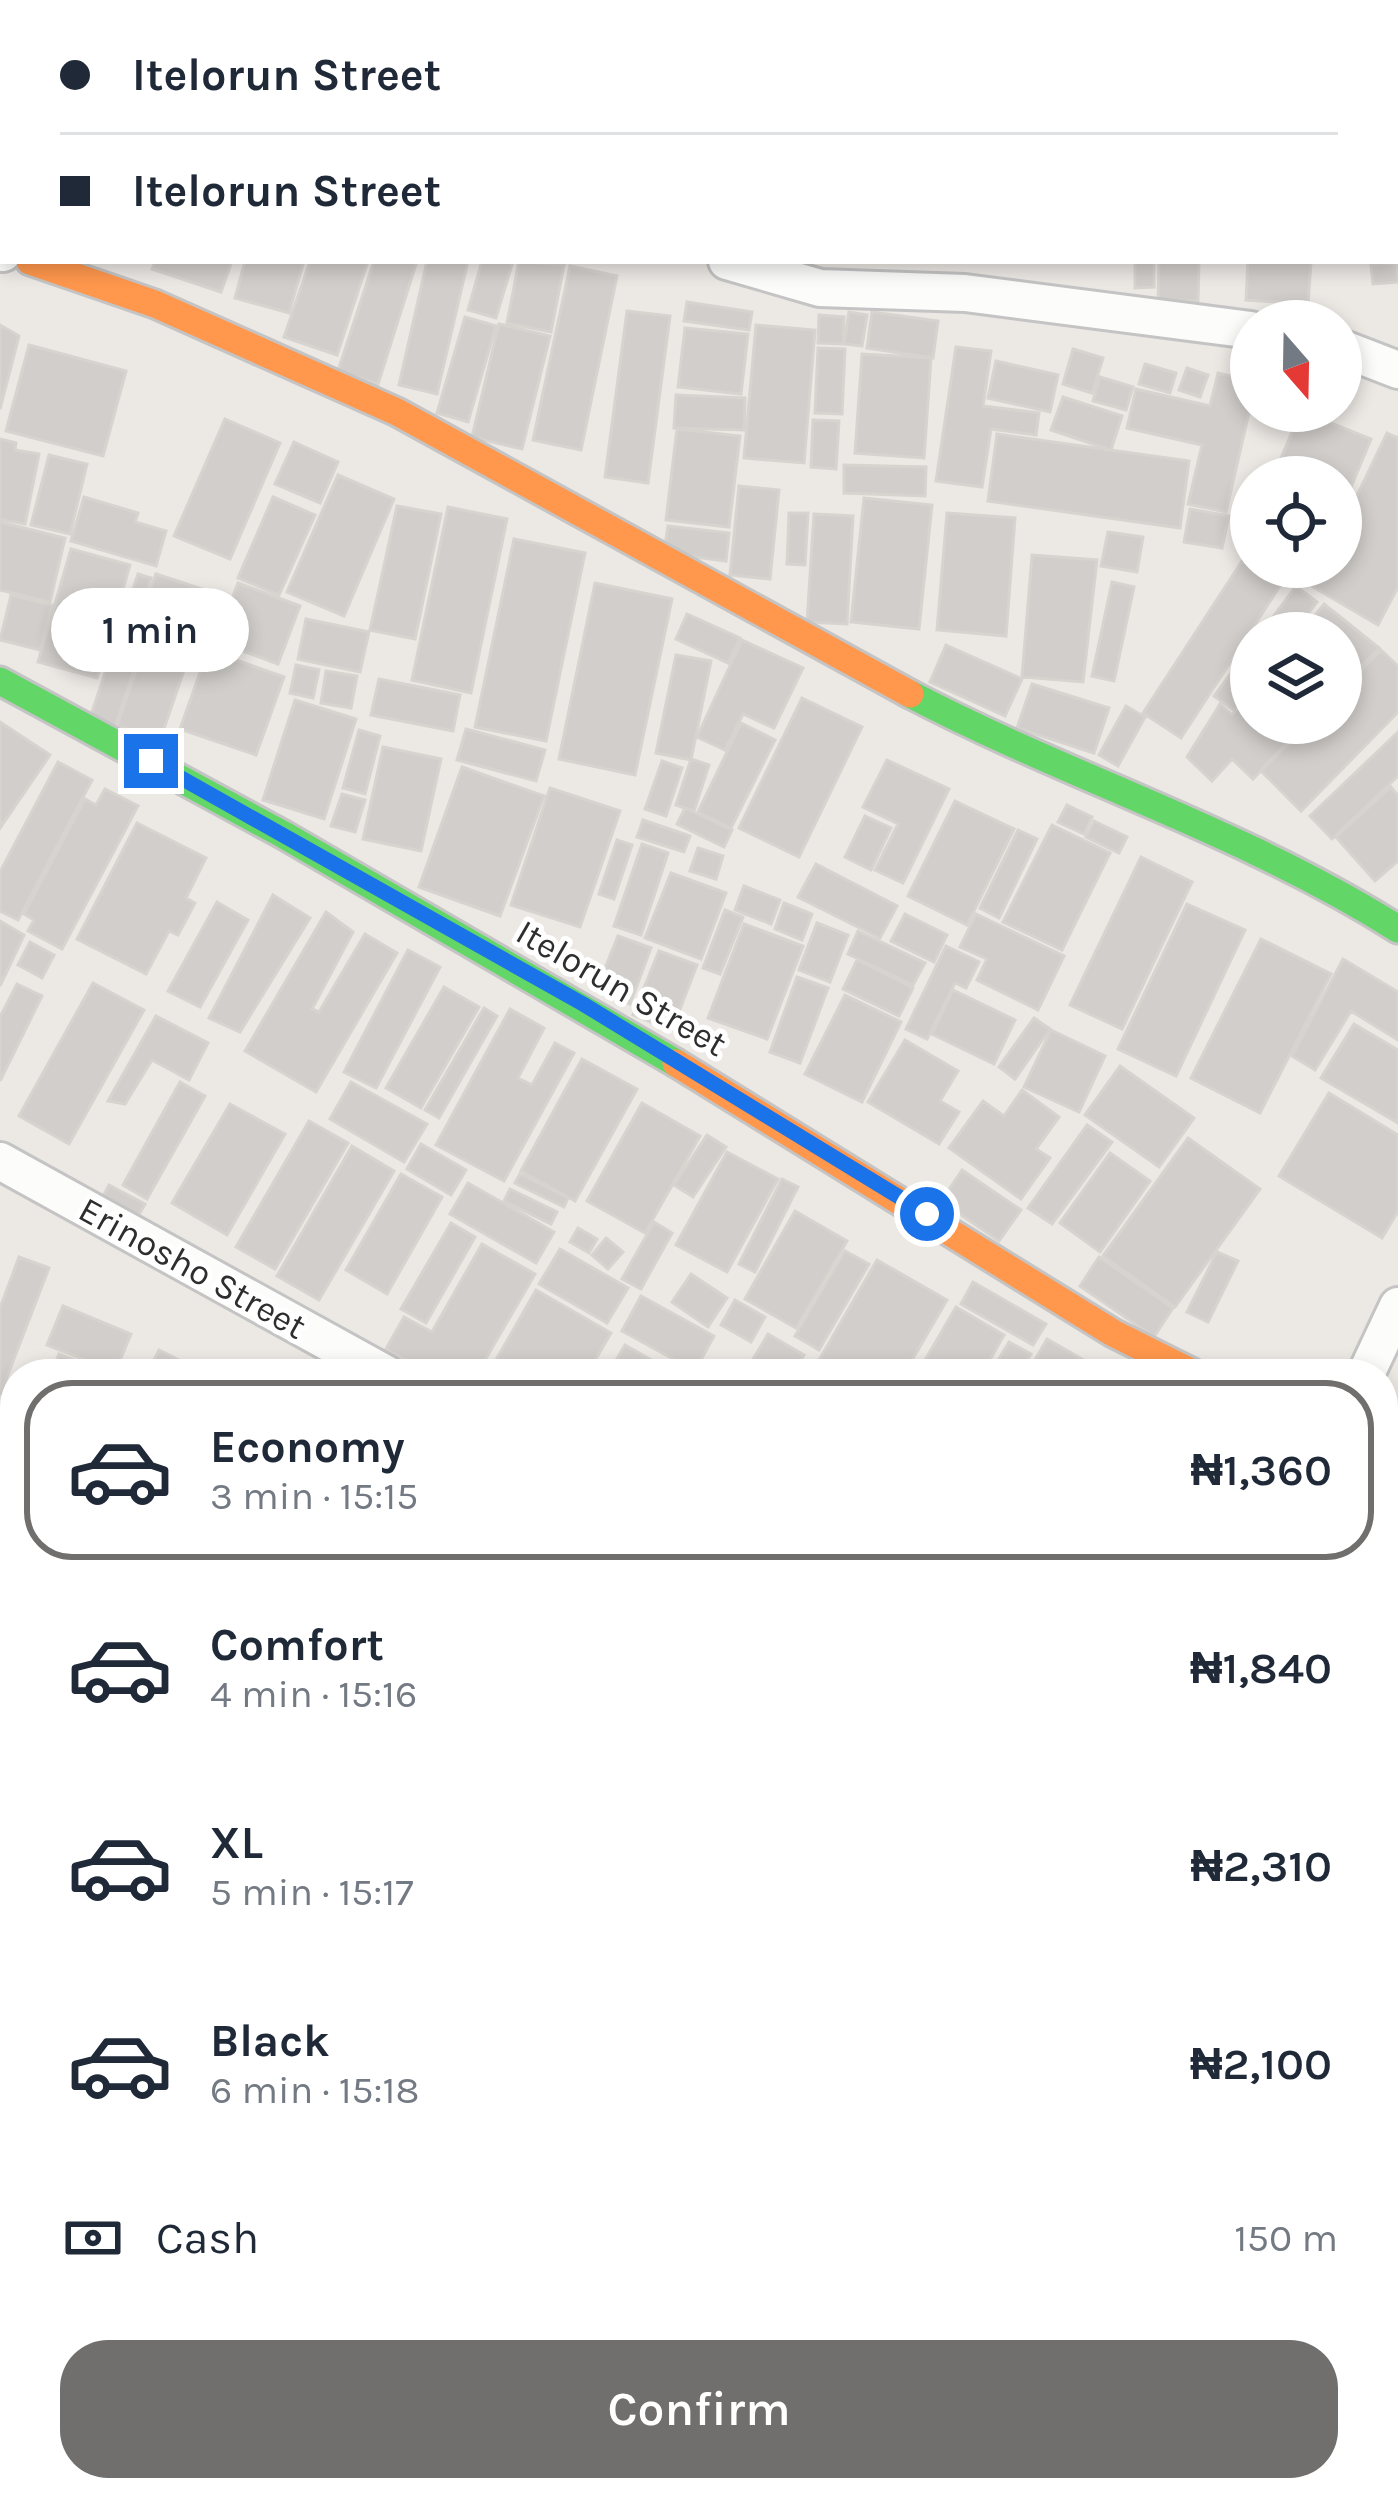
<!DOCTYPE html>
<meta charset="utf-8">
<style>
:root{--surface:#fff;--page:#f6f6f7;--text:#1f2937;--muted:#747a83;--line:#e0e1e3;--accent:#706f6e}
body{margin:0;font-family:Karla,sans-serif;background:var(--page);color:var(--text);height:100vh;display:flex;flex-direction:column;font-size:45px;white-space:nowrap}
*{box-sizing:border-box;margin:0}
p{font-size:39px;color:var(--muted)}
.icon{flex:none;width:66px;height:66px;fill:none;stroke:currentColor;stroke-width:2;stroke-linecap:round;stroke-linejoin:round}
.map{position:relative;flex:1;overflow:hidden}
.panel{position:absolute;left:0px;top:1359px;width:1398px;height:1143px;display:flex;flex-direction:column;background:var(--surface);border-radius:48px 48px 0 0;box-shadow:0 6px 18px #0003}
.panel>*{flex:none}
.banner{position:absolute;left:0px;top:0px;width:1398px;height:264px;box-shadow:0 6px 18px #0003;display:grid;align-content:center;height:264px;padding:0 60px;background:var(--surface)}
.needle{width:78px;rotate:160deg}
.buttons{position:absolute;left:1230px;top:300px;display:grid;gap:24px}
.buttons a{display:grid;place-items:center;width:132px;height:132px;border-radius:50%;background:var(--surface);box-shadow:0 6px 18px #0003;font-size:60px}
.end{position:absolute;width:54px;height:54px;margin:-27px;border:15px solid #1a73e8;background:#fff;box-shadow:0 0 0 6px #fff}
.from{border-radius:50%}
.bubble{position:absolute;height:84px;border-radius:42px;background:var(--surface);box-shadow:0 6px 18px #0003;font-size:39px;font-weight:600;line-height:84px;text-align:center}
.banner b{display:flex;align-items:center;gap:42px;height:114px;font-size:45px}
.banner b+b{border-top:3px solid var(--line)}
.banner i{width:30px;height:30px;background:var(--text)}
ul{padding:21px 0 0;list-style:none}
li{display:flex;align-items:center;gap:36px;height:180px;margin:0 24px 18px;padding:0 36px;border:6px solid transparent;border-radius:48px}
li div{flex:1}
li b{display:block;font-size:45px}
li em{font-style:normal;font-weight:600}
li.active{border-color:var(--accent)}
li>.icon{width:108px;height:108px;stroke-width:1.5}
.pay{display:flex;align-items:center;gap:30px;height:132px;padding:0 60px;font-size:45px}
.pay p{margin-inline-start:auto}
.cta{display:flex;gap:24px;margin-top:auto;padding:24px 60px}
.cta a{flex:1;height:138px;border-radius:48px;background:var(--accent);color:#fff;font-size:48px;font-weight:600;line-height:138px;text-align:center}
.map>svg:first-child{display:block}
.building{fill:#d1cecb;stroke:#d7d4d0;stroke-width:3}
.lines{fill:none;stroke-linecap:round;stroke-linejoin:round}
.street-casing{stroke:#c5c4c5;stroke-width:42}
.fast-casing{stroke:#c5c4c5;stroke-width:33}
.slow-casing{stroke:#c5c4c5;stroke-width:33}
.street{stroke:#fcfcfb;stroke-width:36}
.fast{stroke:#63d668;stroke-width:27}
.slow{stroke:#ff974d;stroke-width:27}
.route{stroke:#1a73e8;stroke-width:15}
.labels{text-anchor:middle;stroke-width:10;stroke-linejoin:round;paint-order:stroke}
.street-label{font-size:36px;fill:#2e2e2e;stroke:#fff}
</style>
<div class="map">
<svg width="1398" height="2501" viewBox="0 0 1398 2501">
<rect width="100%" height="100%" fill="#ece8e4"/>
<path class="building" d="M203,0H342L202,3Z
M155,261H232L221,292L152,269Z
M245,261H304L289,313L235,298Z
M310,261H368L337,355L284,337Z
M374,261H417L378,384L338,371Z
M427,261H468L437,394L399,385Z
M482,261H513L496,318L468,310Z
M519,261L564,265L551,332L507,323Z
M1154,261V287L1135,288V262Z
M1159,261H1199L1198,301H1158Z
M1248,261L1311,262L1308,304L1246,300Z
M1397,263L1398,282L1373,284L1371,265Z
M570,266L617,276L581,450L533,440Z
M687,302L752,312L749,330L684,321Z
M627,311L670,316L648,483L605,477Z
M849,312L867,315L862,346L844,344Z
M872,312L938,321L933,358L867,348Z
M819,315L844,317L843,344L818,343Z
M465,317L496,326L468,422L437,413Z
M499,324L550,336L522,449L472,437Z
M0,325L19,336L0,409Z
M756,325L815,330L804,463L744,458Z
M685,328L748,334L741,394L678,387Z
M29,345L126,371L103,456L6,431Z
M956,347L991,351L983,406L1039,413L1036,435L991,429L982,487L936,481Z
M818,348L845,349L842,414L815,413Z
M1073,349L1103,358L1092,393L1063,384Z
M862,354L931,358L924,458L855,453Z
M996,361L1058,375L1050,412L988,398Z
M1145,364L1176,373L1170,393L1139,384Z
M1187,368L1208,375L1200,397L1179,390Z
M1218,373L1251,381V404L1226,512L1188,504L1202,445L1127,428L1136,389L1210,406Z
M1100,377L1133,387L1126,410L1093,401Z
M676,395L745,398L744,430L674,428Z
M1063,397L1122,416L1111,450L1051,430Z
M1301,411L1371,439L1341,511V477H1273Z
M225,419L280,443L230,559L174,536Z
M813,420L839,421L836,469L811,467Z
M677,429L740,436L729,527L666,520Z
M1387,433L1398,438V587L1378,625L1313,587L1323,567H1341V529Z
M997,434L1189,461L1180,528L988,501Z
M0,439L16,443L15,450L39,454L25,524L0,519Z
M294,442L338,462L320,503L275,484Z
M49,455L87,464L70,534L31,525Z
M844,465L926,467L925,496L844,493Z
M338,475L394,499L344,616L287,592Z
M739,486L779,490L770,579L730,575Z
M84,497L138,513L135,522L166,531L156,566L71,541Z
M273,497L315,515L279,595L238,578Z
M864,498L932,505L919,629L851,622Z
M397,506L441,514L415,639L370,630Z
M448,507L507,519L471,693L412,680Z
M1190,509L1229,516L1222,548L1184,542Z
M789,513H808L805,565L787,564Z
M947,513L1015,518L1006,636L937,630Z
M814,514L853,516L847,624L807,622Z
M0,522L65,538L50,602L0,590Z
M668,526L729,533L726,561L664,553Z
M1108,532L1143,537L1137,572L1101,566Z
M514,539L585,553L546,741L475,727Z
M71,549L130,565L97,678L38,662Z
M1032,555L1097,560L1083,682L1022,677Z
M1242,561L1280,586L1181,738L1143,713Z
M138,574L151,578L141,609L153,613L115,727L90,718Z
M156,574L211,592L160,740L117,726L156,613L144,609Z
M1112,582L1134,587L1114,681L1092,676Z
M238,583L300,606L278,664L216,641Z
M595,583L672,599L635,775L559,759Z
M1296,586L1317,602L1293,633H1261Z
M11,595L52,605L40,650L0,640Z
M1324,604L1379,648L1341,687V633H1301Z
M687,614L740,638L728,663L676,639Z
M306,619L369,632L360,672L298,659Z
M742,640L803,668L774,728L743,714L725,750L697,737Z
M946,645L1022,679L1005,716L930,682Z
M1251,647V690L1235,711L1214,696Z
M208,650L284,677L256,755L180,729Z
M1381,650L1398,666V712L1301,811L1261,771L1309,723H1341V691Z
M676,655L711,661L691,760L656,753Z
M296,665L319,670L313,698L290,693Z
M326,671L357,676L351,708L321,703Z
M379,679L460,695L453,731L371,715Z
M1032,684L1109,708L1094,753L1017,728Z
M1251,695V723H1305L1253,779L1232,759L1212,781L1187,757L1220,704L1232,715Z
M802,698L862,727L799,857L739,828Z
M295,700L356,719L324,819L263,800Z
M1126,706L1145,717L1118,766L1099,755Z
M0,722L50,755L0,828Z
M741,723L775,740L731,828L698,812Z
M466,729L545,750L536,781L457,760Z
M359,730L380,736L365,794L343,788Z
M1398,732V776L1332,839L1310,816Z
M383,747L441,759L421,851L363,839Z
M691,759L709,765L694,811L676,805Z
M887,760L949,789L903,883L875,870L898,824L863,807Z
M662,761L682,768L666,816L645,809Z
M58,762L92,780L18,920L0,911V872Z
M462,767L544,796L500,916L419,887Z
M1391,787L1398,796V861L1375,881L1336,837Z
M550,788L620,811L580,927L511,905Z
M105,789L138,806L62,949L28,931L34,920L24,914L85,799L96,805Z
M342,794L365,800L355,832L331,826Z
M955,801L1014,829L967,925L908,896Z
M1067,805L1092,817L1084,834L1058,822Z
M685,808L732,830L724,847L677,824Z
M865,816L891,828L871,870L845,857Z
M643,820L690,836L684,852L637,837Z
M1094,821L1127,837L1119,853L1086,837Z
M137,823L206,858L186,898L195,903L178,935L169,931L146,974L77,939Z
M1052,825L1110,853L1062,950L1003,922Z
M1018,830L1037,839L999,918L980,908Z
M617,840L632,845L614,899L599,894Z
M642,844L668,853L641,935L614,926Z
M698,848L723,856L716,879L690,871Z
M1141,857L1192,882L1122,1029L1070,1005Z
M816,864L897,906L880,938L798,897Z
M671,873L726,893L701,959L645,938Z
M744,886L780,900L771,924L735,910Z
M273,895L310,918L240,1032L209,1018Z
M217,902L248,920L200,1007L168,991Z
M784,903L812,914L802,940L775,929Z
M1187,904L1245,930L1176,1076L1118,1049Z
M725,910L743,917L720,974L703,968Z
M326,912L353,932L312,1009L319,1012L365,934L397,953L316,1092L245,1051Z
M905,914L947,935L934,962L891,941Z
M976,914L1064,956L1038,1010L977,980L987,959L960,947Z
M0,921L24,935L0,986Z
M817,923L848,935L830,982L799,970Z
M744,924L803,946L767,1039L708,1018Z
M858,931L925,963L913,985L848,954Z
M618,936L651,948L630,1004L596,991Z
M1261,939L1331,974L1260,1113L1191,1078Z
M30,942L54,955L42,978L18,965Z
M946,946L979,962L966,988L955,983L927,1039L906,1029Z
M408,950L440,967L376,1088L344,1072Z
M659,951L697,965L672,1030L633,1015Z
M1343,959L1398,992V1040L1351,1011L1315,1070L1292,1056Z
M857,960L913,988L899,1016L843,989Z
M797,977L828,988L800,1063L770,1052Z
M93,983L144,1010L69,1144L19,1116Z
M17,984L42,996L0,1081V1017Z
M444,987L479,1007L421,1108L386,1088Z
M953,990L1015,1020L994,1064L932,1034Z
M845,995L901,1022L862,1102L805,1074Z
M484,1008L497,1016L439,1118L425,1110Z
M510,1009L544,1028L518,1078L532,1085L555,1043L574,1053L504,1181L436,1145Z
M156,1016L208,1043L189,1080L152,1060L125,1104L108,1101Z
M1034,1018L1050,1029L1015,1079L999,1067Z
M1354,1024L1398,1050V1123L1321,1078Z
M1051,1030L1105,1056L1079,1112L1024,1087Z
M905,1040L958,1071L940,1101L959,1112L939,1144L868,1102Z
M582,1059L637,1089L575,1201L521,1171Z
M1120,1066L1194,1118L1159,1167L1085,1115Z
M180,1082L205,1096L147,1199L123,1185Z
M351,1082L427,1124L404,1162L330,1119Z
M1022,1090L1059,1117L1036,1149L1050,1158L1021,1199L949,1148L983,1101L1004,1116Z
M1329,1093L1398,1135V1211L1382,1238L1279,1176Z
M642,1103L700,1136L645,1233L587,1201Z
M230,1104L285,1134L227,1235L172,1203Z
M309,1121L348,1143L275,1269L236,1247Z
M1087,1125L1112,1142L1052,1224L1028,1208Z
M707,1135L726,1147L693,1197L674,1185Z
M1188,1138L1260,1189L1175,1307L1103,1256Z
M421,1144L466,1170L451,1195L407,1169Z
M352,1146L394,1171L319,1300L277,1276Z
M727,1152L778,1179L727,1272L676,1245Z
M1110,1153L1150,1181L1100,1252L1060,1223Z
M962,1170L1021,1210L999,1241L941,1201Z
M401,1174L442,1197L387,1294L346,1270Z
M520,1174L568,1198L564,1207L515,1183Z
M782,1179L798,1187L755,1272L739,1264Z
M468,1183L554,1232L536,1263L450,1214Z
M109,1185L145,1204L133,1225L98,1206Z
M510,1189L557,1212L551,1224L504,1201Z
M795,1211L847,1241L796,1328L745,1299Z
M654,1222L672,1233L641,1289L622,1279Z
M451,1223L475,1237L426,1323L401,1309Z
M578,1228L597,1239L589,1253L570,1242Z
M606,1238L623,1252L608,1269L592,1255Z
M482,1244L535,1274L477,1374H430L386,1349L404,1317L432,1332Z
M560,1249L628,1288L607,1323L539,1284Z
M845,1251L869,1264L819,1350L795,1336Z
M1217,1252L1238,1261L1208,1322L1187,1312Z
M19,1257L49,1268L0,1395V1308Z
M1099,1257L1173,1308L1154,1337L1080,1286Z
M877,1260L947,1300L904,1374H811Z
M691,1274L727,1298L708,1327L672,1302Z
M973,1282L1046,1324L1033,1345L961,1304Z
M536,1290L611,1333L587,1374H488Z
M641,1296L714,1336L695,1371L622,1331Z
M735,1300L765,1317L751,1342L721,1325Z
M63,1306L131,1334L115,1372L47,1345Z
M956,1307L1004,1335L982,1374H917Z
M768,1334L804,1355L793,1374L746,1371Z
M1047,1339L1096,1367L1092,1374H1027Z
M1009,1342L1031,1354L1019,1374H990Z
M625,1345L676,1374H608Z
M159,1350L207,1374H147Z
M59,1354L108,1374H51Z
M1383,1445L1398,1450V1482L1383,1477Z
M0,1471L15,1478V1607L6,1627L0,1624Z
M1383,1553L1398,1558V1589L1383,1583Z
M1383,1591L1398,1597V1668L1383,1662Z
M1383,1675L1398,1681L1394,1721L1383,1717Z
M1388,1721L1398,1724L1394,1784L1383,1780Z
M0,1770L15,1777V1824L0,1857Z
M1383,1783L1398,1789V1831L1383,1824Z
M15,1861V1915L0,1909V1894Z
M1383,1910L1398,1917V2024L1383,2017Z
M0,1957L15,1963V2041L0,2035Z
M1383,2021L1398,2027V2042L1383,2077Z
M0,2042L15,2048V2125L6,2146L0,2143Z
M1386,2121L1398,2126V2134L1383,2169Z
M0,2253L15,2261V2310L0,2339Z
M15,2316V2428L0,2421V2346Z
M1383,2408L1398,2415V2501H1375L1344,2487H1383Z
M0,2434L15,2442V2478L2,2501Z
M15,2482V2487H46L38,2501H5Z
M48,2487H80L105,2501H40Z
M86,2487H140L133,2501H117Z
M175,2487H251L243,2501H167Z
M254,2487H329L320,2501H248Z
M364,2487H453L460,2492L455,2501H355Z
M702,2487H786L780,2501H696Z
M982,2487H1027L1029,2488L1024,2501H976Z
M1036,2487H1077L1071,2501H1031Z
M1122,2487H1206L1200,2501H1153Z
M1317,2487H1330L1361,2501H1310Z"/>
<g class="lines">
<defs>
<path id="street" d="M30,0L37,3
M0,15L3,4
M0,252L3,253
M727,261L820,288L965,293L1251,330
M1341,348L1398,370
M0,1161L386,1374
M1366,1374L1398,1306
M0,1684L15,1692
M1383,1859L1398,1865
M0,2203L15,2211
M1383,2274L1398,2245
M535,2487L561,2501
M814,2501L821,2487
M1277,2501L1283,2487"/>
<path id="fast" d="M0,681L284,835L676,1063
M910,694C1070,778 1245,832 1398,929"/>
<path id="slow" d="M30,261L155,304L397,412L910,694
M676,1063L1113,1333L1195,1374"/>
</defs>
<use href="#street" class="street-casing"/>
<use href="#fast" class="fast-casing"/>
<use href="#slow" class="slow-casing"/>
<use href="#street" class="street"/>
<use href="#fast" class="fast"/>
<use href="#slow" class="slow"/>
</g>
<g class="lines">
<path class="route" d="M151,761L583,1004L927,1214"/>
</g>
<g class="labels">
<g class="street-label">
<text transform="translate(622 987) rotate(30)" y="13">Itelorun Street</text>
<text transform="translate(193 1267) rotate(29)" y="13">Erinosho Street</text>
</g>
</g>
</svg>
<div class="buttons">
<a><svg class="needle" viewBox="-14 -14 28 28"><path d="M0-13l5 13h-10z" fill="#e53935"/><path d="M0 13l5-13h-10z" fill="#747a83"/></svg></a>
<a><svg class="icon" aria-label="locate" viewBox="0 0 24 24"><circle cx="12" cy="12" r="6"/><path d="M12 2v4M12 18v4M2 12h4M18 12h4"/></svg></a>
<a><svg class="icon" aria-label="layers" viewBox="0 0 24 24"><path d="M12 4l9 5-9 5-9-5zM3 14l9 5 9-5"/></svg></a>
</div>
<i class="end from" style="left:927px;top:1214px"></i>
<i class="end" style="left:151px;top:761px"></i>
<div class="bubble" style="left:51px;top:588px;width:198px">1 min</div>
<div class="banner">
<b><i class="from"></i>Itelorun Street</b>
<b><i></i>Itelorun Street</b>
</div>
<section class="panel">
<ul>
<li class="active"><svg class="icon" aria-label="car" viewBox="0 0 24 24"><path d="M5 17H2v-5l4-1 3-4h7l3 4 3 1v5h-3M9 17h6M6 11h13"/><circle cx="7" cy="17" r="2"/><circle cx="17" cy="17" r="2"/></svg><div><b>Economy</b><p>3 min · 15:15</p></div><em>₦1,360</em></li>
<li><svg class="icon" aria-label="car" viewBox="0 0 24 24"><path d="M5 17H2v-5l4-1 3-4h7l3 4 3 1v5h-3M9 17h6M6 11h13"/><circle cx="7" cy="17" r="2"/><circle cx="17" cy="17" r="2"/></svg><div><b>Comfort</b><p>4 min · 15:16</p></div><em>₦1,840</em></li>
<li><svg class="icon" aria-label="car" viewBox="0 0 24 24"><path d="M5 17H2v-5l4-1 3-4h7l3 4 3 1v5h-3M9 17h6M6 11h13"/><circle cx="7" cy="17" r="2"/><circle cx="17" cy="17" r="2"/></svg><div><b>XL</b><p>5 min · 15:17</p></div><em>₦2,310</em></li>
<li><svg class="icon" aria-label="car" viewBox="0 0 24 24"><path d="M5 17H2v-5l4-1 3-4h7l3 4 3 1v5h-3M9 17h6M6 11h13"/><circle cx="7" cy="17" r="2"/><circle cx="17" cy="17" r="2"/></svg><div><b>Black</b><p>6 min · 15:18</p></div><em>₦2,100</em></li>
</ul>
<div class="pay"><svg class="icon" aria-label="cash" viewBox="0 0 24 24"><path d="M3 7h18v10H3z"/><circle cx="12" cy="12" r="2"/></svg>Cash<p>150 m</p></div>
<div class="cta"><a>Confirm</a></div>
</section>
</div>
